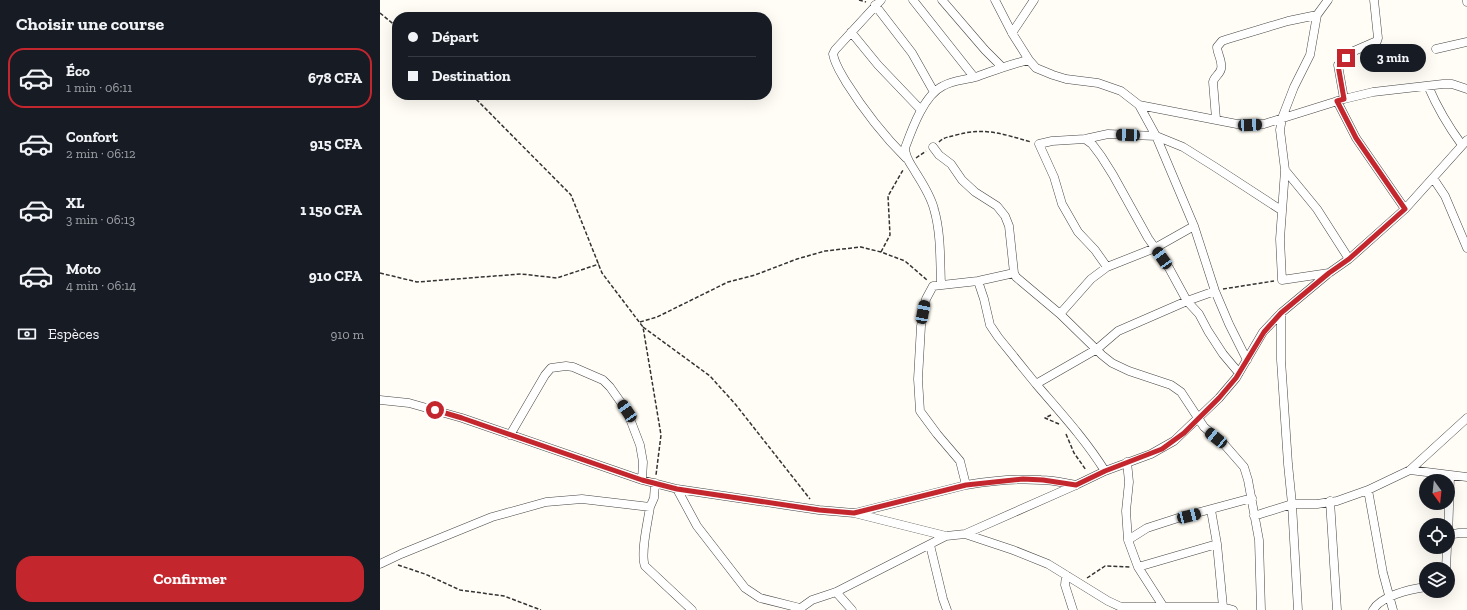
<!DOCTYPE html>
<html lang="fr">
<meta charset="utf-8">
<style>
:root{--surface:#171b24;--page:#242831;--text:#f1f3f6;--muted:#9ea1a6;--line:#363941;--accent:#c4262e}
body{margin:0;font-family:"Zilla Slab",serif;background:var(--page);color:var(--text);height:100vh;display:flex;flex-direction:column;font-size:15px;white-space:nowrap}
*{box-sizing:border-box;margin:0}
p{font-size:13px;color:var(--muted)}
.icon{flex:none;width:22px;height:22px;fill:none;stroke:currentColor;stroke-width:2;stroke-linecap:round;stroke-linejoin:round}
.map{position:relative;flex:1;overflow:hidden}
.panel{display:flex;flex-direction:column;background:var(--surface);width:380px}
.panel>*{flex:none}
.banner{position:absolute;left:12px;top:12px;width:380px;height:88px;border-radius:16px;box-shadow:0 4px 16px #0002;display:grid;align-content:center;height:88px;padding:0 16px;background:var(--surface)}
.needle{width:26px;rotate:165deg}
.controls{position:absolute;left:1039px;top:474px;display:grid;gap:8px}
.controls a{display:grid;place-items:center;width:36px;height:36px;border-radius:50%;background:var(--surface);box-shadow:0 4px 16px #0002;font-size:20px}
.end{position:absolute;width:18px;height:18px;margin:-9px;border:5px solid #c4262e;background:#fff;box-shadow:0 0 0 2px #fff}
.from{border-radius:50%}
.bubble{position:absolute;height:28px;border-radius:14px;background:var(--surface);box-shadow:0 4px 16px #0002;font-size:13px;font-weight:700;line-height:28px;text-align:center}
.car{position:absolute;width:12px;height:24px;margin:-12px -6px;border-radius:5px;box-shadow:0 0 3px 1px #0007;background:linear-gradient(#222 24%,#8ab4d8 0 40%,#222 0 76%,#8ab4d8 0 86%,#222 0)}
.banner b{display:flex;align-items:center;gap:14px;height:38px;font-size:15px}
.banner b+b{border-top:1px solid var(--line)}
.banner i{width:10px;height:10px;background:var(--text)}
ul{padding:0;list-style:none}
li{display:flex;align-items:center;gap:12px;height:60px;margin:0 8px 6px;padding:0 8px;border:2px solid transparent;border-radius:16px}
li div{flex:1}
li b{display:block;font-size:15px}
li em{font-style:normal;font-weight:700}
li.active{border-color:var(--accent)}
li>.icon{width:36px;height:36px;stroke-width:1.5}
h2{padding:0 16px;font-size:18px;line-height:48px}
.pay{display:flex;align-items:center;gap:10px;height:44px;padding:0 16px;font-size:15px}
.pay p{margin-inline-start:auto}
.action{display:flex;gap:8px;margin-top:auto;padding:8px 16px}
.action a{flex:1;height:46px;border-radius:16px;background:var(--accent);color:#fff;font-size:16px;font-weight:700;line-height:46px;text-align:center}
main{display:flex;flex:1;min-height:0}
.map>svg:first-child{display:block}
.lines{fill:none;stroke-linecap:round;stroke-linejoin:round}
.street-casing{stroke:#444;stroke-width:9}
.path{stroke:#333;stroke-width:1.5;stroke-dasharray:4 2;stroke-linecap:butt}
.street{stroke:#fff;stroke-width:8}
.route{stroke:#c4262e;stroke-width:5}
</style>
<main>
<section class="panel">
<h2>Choisir une course</h2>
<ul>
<li class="active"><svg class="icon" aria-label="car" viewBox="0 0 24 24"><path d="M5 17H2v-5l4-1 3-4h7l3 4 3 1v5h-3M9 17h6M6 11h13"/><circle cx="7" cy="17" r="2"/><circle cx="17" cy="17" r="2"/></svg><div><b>Éco</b><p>1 min · 06:11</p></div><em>678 CFA</em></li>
<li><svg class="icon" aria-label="car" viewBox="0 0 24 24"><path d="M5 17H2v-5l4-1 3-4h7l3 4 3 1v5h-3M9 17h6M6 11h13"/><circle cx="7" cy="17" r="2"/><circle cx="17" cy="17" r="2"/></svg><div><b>Confort</b><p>2 min · 06:12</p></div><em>915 CFA</em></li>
<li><svg class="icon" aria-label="car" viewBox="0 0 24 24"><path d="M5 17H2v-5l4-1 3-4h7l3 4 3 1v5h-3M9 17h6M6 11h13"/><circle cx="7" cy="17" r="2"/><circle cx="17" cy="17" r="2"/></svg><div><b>XL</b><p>3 min · 06:13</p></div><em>1 150 CFA</em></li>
<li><svg class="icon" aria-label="car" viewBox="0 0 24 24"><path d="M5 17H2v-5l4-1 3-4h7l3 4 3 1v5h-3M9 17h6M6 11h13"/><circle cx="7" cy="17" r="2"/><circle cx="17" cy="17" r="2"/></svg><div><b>Moto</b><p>4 min · 06:14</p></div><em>910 CFA</em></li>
</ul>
<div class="pay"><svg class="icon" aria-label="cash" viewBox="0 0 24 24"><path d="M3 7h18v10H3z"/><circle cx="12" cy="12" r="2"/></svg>Espèces<p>910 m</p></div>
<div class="action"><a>Confirmer</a></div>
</section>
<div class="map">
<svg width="1087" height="610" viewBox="0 0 1087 610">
<rect width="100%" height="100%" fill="#fffdf5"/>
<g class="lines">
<defs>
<path id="street" d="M501,0L455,50L453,54C455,65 461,73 466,82C483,109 503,135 526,158
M533,0L594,77
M562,0L605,50L622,67
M615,0L632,33L649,60L656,68L673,75L686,79L718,83L741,91L759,105L776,136L803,147L835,167L901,210
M948,0L937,15L930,55L914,87L902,118L900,130L905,170L900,239L902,280L949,273
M1087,0V2
M495,5L532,53L554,92
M471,32L498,65L541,110
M632,33L654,0
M1056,49L1087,42
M1048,86C1057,107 1068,126 1082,145
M964,99L958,65L974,51L997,41L998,38L994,0
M957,101L976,138L1025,209
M759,105L857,124H884L964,99L993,92L1063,84H1072L1087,89
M836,119L833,82C834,77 840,74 841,69C843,62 837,53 837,47L842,41L848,39L908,21L937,15
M705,139L712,144L721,156L733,175L768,238L789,268L807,301L819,314L828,331L843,354L859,373
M553,147L559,155L571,164L582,180L595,192L617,206L625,216L629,226L634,273L636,277L680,314L722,355L732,363L749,371L791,385L801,392L824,427L843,443L864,467L868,480L879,540L881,610
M905,170L937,209L969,259
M1053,178L1065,196L1087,248
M727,267L715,250L698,232L682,204L674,177L659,144L672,141L705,139L728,134L776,136L814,226L835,291L849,324L867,360
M598,281L604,299L610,325L618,337L656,384
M561,284C560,259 561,233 554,209C551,197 543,184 536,173C531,164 525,158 525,148C532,129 544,95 563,86C573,80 585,80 596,77C613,71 630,64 649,60
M901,313V360L908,464L912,504L918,610
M680,314L711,279L727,267L775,248L814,226
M0,400L29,403L82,418L262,480L297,489L439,510L474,513L566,536L585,534L633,550L668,564L728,601L741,607H843L853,610
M130,435L165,375L171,368L186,366L193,367L223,380L230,387L247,411L260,445L263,462L262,480
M747,462L749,482L746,511L748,540L758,567L783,606
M1030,470L1087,477
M725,471C705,439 680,412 656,384L717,349L738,331L807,301L835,291
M586,485L580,461L557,434L540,411L538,379L541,326L546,299L553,286L598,281L634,273
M297,489L317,526L365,588L380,598L420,608
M988,490L1003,573L1013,610
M950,501L957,610
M270,507C268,521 260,554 265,566L312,610
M475,513L586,485C610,481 636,478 661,480C673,480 684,483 696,485
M874,516L912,504H937L957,501L988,490L1030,470L1087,418
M585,534L696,485L725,471L771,454L794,441L839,398L856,378L883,332L901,313L949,273L969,259L1025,209L1087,140
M1068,535L1079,533H1087
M1068,538L1070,476
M748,540L767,528L798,518L872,498
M837,544L843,607
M550,545L563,599L567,610
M0,564L21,554L112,517L166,502L202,499L270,507L274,498L275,483
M758,567L837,544L831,510
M1066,569L1067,547
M686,575L685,585L693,610
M456,592L472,610
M418,610L432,600L456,592L566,536
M993,610C1001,596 1030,589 1046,587"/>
</defs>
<use href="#street" class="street-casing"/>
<path class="path" d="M479,0L486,2
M0,13L17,27
M92,95L191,195L222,273L263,327L281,435L276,475
M559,142C564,137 569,137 576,135C605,127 623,134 651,142
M536,158L546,151
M501,252L510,235L508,196L523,170
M0,273L37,282L141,274L177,278L219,264
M843,289L894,281
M260,322L277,317L348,282L375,275L417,259L445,251L481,247L501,252L525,261L547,280
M263,327L330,376L356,405L430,499
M671,415L665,418L679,424
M686,434L694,453L706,470
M18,565L45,574L80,590L124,596L161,610
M707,578L725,566L750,567"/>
<use href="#street" class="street"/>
</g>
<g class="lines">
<path class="route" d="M55,410L82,418L262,480L297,489L439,510L474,513L586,485L643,479L663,480L696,485L725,471L782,449L804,433L839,398L856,378L884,332L901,313L949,273L969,259L1025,209L976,138L957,101L964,99L958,65L966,58"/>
</g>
</svg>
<div class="controls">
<a><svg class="needle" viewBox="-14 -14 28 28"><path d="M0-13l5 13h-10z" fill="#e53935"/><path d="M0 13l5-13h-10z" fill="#9ea1a6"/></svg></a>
<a><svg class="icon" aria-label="locate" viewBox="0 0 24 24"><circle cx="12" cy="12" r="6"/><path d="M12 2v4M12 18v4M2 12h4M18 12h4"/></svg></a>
<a><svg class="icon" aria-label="layers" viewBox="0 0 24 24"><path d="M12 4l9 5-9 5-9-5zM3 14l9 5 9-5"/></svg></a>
</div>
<i class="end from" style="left:55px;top:410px"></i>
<i class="end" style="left:966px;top:58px"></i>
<div class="bubble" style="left:980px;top:44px;width:66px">3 min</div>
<i class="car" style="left:870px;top:125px;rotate:87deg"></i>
<i class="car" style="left:748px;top:135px;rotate:272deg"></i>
<i class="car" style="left:782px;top:258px;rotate:325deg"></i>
<i class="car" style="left:543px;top:312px;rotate:11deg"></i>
<i class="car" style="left:247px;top:411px;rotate:326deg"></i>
<i class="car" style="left:836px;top:438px;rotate:309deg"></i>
<i class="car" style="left:809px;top:516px;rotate:76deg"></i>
<div class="banner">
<b><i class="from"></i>Départ</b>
<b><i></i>Destination</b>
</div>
</div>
</main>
